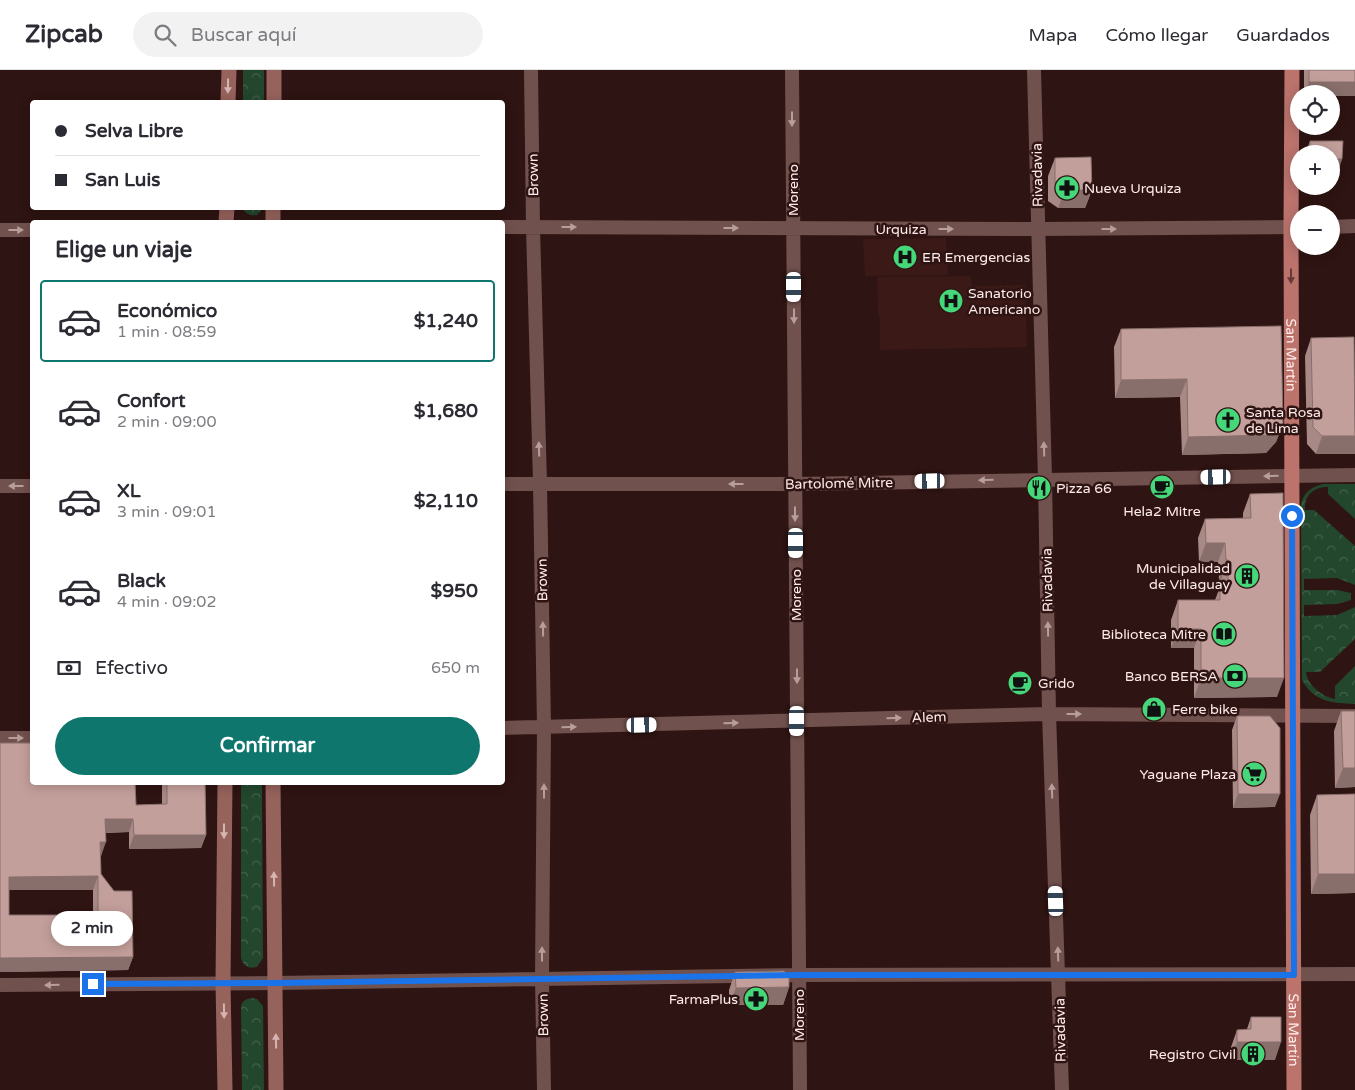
<!DOCTYPE html>
<html lang="es">
<meta charset="utf-8">
<style>
:root{--surface:#fff;--page:#f2f2f3;--text:#2b2b33;--muted:#7c7c81;--line:#e1e1e2;--accent:#0f766e}
body{margin:0;font-family:"Varela Round",sans-serif;background:var(--page);color:var(--text);height:100vh;display:flex;flex-direction:column;font-size:19px;white-space:nowrap}
*{box-sizing:border-box;margin:0}
p{font-size:16px;color:var(--muted)}
.icon{flex:none;width:28px;height:28px;fill:none;stroke:currentColor;stroke-width:2;stroke-linecap:round;stroke-linejoin:round}
.map{position:relative;flex:1;overflow:hidden}
.panel{position:absolute;left:30px;top:150px;width:475px;height:565px;display:flex;flex-direction:column;background:var(--surface);border-radius:5px;box-shadow:0 2px 12px #0003}
.panel>*{flex:none}
.guide{position:absolute;left:30px;top:30px;width:475px;height:110px;border-radius:5px;box-shadow:0 2px 12px #0003;display:grid;align-content:center;height:110px;padding:0 25px;background:var(--surface)}
.buttons{position:absolute;left:1290px;top:15px;display:grid;gap:10px}
.buttons a{display:grid;place-items:center;width:50px;height:50px;border-radius:50%;background:var(--surface);box-shadow:0 2px 12px #0003;font-size:25px}
.end{position:absolute;width:22px;height:22px;margin:-11px;border:6px solid #1a73e8;background:#fff;box-shadow:0 0 0 2px #fff}
.from{border-radius:50%}
.bubble{position:absolute;height:35px;border-radius:18px;background:var(--surface);box-shadow:0 2px 12px #0003;font-size:16px;font-weight:800;line-height:35px;text-align:center}
.car{position:absolute;width:15px;height:30px;margin:-15px -8px;border-radius:6px;box-shadow:0 0 4px 1px #0007;background:linear-gradient(#fff 24%,#345 0 40%,#fff 0 76%,#345 0 86%,#fff 0)}
.guide b{display:flex;align-items:center;gap:18px;height:48px;font-size:19px}
.guide b+b{border-top:1px solid var(--line)}
.guide i{width:12px;height:12px;background:var(--text)}
ul{padding:0;list-style:none}
li{display:flex;align-items:center;gap:15px;height:82px;margin:0 10px 8px;padding:0 15px;border:2px solid transparent;border-radius:5px}
li div{flex:1}
li b{display:block;font-size:19px}
li em{font-style:normal;font-weight:800}
li.on{border-color:var(--accent)}
li>.icon{width:45px;height:45px;stroke-width:1.5}
h2{padding:0 25px;font-size:22px;line-height:60px}
.pay{display:flex;align-items:center;gap:12px;height:55px;padding:0 25px;font-size:19px}
.pay p{margin-inline-start:auto}
.action{display:flex;gap:10px;margin-top:auto;padding:10px 25px}
.action a{flex:1;height:58px;border-radius:30px;background:var(--accent);color:#fff;font-size:20px;font-weight:800;line-height:58px;text-align:center}
header{display:flex;align-items:center;gap:30px;box-sizing:border-box;height:70px;padding:0 25px;background:var(--surface);border-bottom:1px solid var(--line)}
header strong{font-size:24px}
nav{display:flex;gap:28px;margin-inline-start:auto;font-size:18px}
.search{width:350px;height:45px;background:var(--page);display:flex;align-items:center;gap:12px;box-sizing:border-box;padding:0 18px;border-radius:28px;color:var(--muted);font-size:19px}
.map>svg:first-child{display:block}
.built{fill:#3b1917}
.forest{fill:url(#forest-crowns)}
.lines{fill:none;stroke-linecap:round;stroke-linejoin:round}
.street{stroke:#71514d;stroke-width:14}
.secondary{stroke:#96625c;stroke-width:15}
.primary{stroke:#bb736c;stroke-width:15}
.wall{fill:#a88985;fill-rule:evenodd}
.shaded-wall{fill:#886f6c}
.building{fill:#c39f9b;stroke:#886f6c;fill-rule:evenodd}
.oneway{fill:#d5b4b1}
.oneway2{fill:#b89e9b}
.oneway3{fill:#663a36}
.route{stroke:#1a73e8;stroke-width:6}
.labels{text-anchor:middle;stroke-width:5;stroke-linejoin:round;paint-order:stroke}
.street-label{font-size:14px;fill:#ffebe9;stroke:#2e1412}
.poi-label{font-size:14px;fill:#ffebe9;stroke:#2e1412;text-anchor:start}
</style>
<header>
<strong>Zipcab</strong>
<div class="search"><svg class="icon" aria-label="search" viewBox="0 0 24 24"><circle cx="10" cy="10" r="6"/><path d="M15 15l6 6"/></svg>Buscar aquí</div>
<nav><a>Mapa</a><a>Cómo llegar</a><a>Guardados</a></nav>
</header>
<div class="map">
<svg width="1355" height="1020" viewBox="0 0 1355 1020">
<defs>
<pattern id="forest-crowns" width="20" height="18" patternUnits="userSpaceOnUse" patternTransform="scale(1.25)"><rect width="20" height="18" fill="#22472d"/><path d="M2 6a3 3 0 1 1 6 0M12 15a3 3 0 1 1 6 0" fill="none" stroke="#43624b"/></pattern>
</defs>
<rect width="100%" height="100%" fill="#2e1412"/>
<path class="built" d="M946,168L948,205L865,206L863,169Z
M971,206L972,216L1025,215L1027,277L880,280V247L878,246L877,207Z"/>
<path class="forest" d="M243,0H264V32H243Z
M242,138H263L257,145C250,146 246,144 242,138Z
M1323,414H1355V449L1328,424V417C1314,417 1304,425 1305,440H1314L1355,476V515L1337,508L1304,509V520H1337L1351,523V530L1337,534L1304,535V546L1337,545L1355,537V569L1320,602H1306C1307,615 1323,627 1335,629V616L1355,596V634C1332,633 1314,632 1302,610L1301,434C1304,422 1311,417 1323,414Z
M241,713H262L263,888L257,897C249,899 243,896 241,888Z
M252,928L257,929L263,936L264,1020H242L241,936C243,930 246,929 252,928Z"/>
<g class="lines">
<path class="street" d="M531,0L533,157L540,413L544,657L542,909L544,1020
M792,0L800,1020
M1034,0L1045,409L1049,644L1062,1020
M502,157L1038,159L1299,157
M1331,157L1355,156
M0,160H32
M502,414H795L1355,405
M0,416H32
M502,658L1049,644L1355,646
M0,668H32
M0,915L275,913L799,905L1355,904"/>
<path class="secondary" d="M228,32L229,0
M274,32V0
M226,152L227,138
M273,152V138
M225,712L223,912L225,1020
M273,712L276,1020"/>
<path class="primary" id="s1" d="M1292,0L1291,157L1294,1020"/>
</g>
<path class="wall" d="M1304,0H1355V26H1331V24H1304Z
M1310,71L1342,89L1336,107H1331V84H1305Z
M1055,88L1092,120L1085,138H1058L1048,131V106Z
M1121,259L1283,354L1276,372L1266,383L1182,385L1180,327L1115,328L1114,277Z
M1311,268L1355,307L1316,384L1307,374L1305,286Z
M1250,424L1277,627L1194,628V578H1171V550L1178,530H1215L1220,517H1221V510H1219L1218,492H1199L1198,468L1205,449L1243,448V443Z
M1341,641H1355V717L1335,718L1334,661Z
M1237,646L1275,737L1233,738L1232,660Z
M0,673L32,712H205L206,765L201,778L129,779V762L106,763L101,786V804L133,887L128,900L0,902ZM135,714H162V734L136,735ZM9,820H93V845H9Z
M1355,724V823L1311,824L1310,745L1317,725Z
M735,902L789,917L783,935H729V920Z
M1251,947L1275,990H1231V977L1237,960L1247,959Z"/>
<path class="shaded-wall" d="M1309,12H1355V26H1331V24H1305Z
M1331,89H1342L1336,107H1331Z
M1065,120H1092L1085,138H1058Z
M1187,309L1180,327L1115,328L1121,310Z
M1283,354L1276,372L1266,383L1182,385L1188,367Z
M1322,366H1355V384H1316Z
M1206,473H1225L1218,492H1199Z
M1226,490H1228L1221,510H1219Z
M1178,559H1201L1194,578H1171Z
M1201,608H1284L1277,627L1194,628Z
M1343,698H1355V717L1335,718Z
M131,712H162V714H130Z
M1238,724H1280L1275,737L1233,738Z
M105,749H133L129,762L100,763Z
M134,765H206L201,778L129,779Z
M100,772H106L101,786Z
M1318,804H1355V823L1311,824Z
M98,806L93,820H4L9,807Z
M133,887L128,900L0,902V888Z
M789,917L783,935H729L736,918Z
M1237,972H1281L1275,990H1231Z"/>
<path class="building" d="M1309,0H1355V12H1309Z
M1310,71H1343L1342,89H1331V84H1310Z
M1091,87L1092,120H1065L1055,113V88Z
M1281,256L1283,354L1272,365L1188,367L1187,309L1121,310V259Z
M1354,267L1355,366H1322L1313,357L1311,268Z
M1283,423L1284,608H1201V559H1178V530H1220V517H1228V490H1226L1225,473H1206L1205,449L1251,448L1250,424Z
M1341,641H1355V698H1343Z
M1237,646H1270L1280,658V724H1238Z
M0,673H32V712H135L136,735L167,734V712H205L206,765H134L133,749H105L106,772H100L101,804L114,821H132L133,887L0,888ZM98,806V845H9V807Z
M1355,724V804H1318L1317,725Z
M784,901L789,906V917L736,918L735,902Z
M1251,947H1281V972H1237V960L1251,959Z"/>
<defs><path id="oneway-solid" d="M-6-.8H1V-3.2L6.5 0L1 3.2V.8H-6Z" transform="scale(1.25)"/></defs>
<g class="oneway">
<use href="#oneway-solid" transform="translate(228 16) rotate(91)"/>
<use href="#oneway-solid" transform="translate(224 761) rotate(90)"/>
<use href="#oneway-solid" transform="translate(274 809) rotate(-91)"/>
<use href="#oneway-solid" transform="translate(224 941) rotate(89)"/>
<use href="#oneway-solid" transform="translate(276 971) rotate(-91)"/>
</g>
<g class="oneway2">
<use href="#oneway-solid" transform="translate(792 49) rotate(90)"/>
<use href="#oneway-solid" transform="translate(569 157)"/>
<use href="#oneway-solid" transform="translate(731 158)"/>
<use href="#oneway-solid" transform="translate(946 159)"/>
<use href="#oneway-solid" transform="translate(1109 159)"/>
<use href="#oneway-solid" transform="translate(16 160)"/>
<use href="#oneway-solid" transform="translate(794 246) rotate(90)"/>
<use href="#oneway-solid" transform="translate(539 379) rotate(-92)"/>
<use href="#oneway-solid" transform="translate(1044 379) rotate(-92)"/>
<use href="#oneway-solid" transform="translate(1271 406) rotate(179)"/>
<use href="#oneway-solid" transform="translate(986 410) rotate(179)"/>
<use href="#oneway-solid" transform="translate(736 414) rotate(-180)"/>
<use href="#oneway-solid" transform="translate(16 416) rotate(180)"/>
<use href="#oneway-solid" transform="translate(795 444) rotate(90)"/>
<use href="#oneway-solid" transform="translate(543 559) rotate(-91)"/>
<use href="#oneway-solid" transform="translate(1048 559) rotate(-91)"/>
<use href="#oneway-solid" transform="translate(797 606) rotate(90)"/>
<use href="#oneway-solid" transform="translate(1074 644)"/>
<use href="#oneway-solid" transform="translate(894 648) rotate(-2)"/>
<use href="#oneway-solid" transform="translate(731 653) rotate(-1)"/>
<use href="#oneway-solid" transform="translate(569 657) rotate(-1)"/>
<use href="#oneway-solid" transform="translate(16 668)"/>
<use href="#oneway-solid" transform="translate(544 721) rotate(-90)"/>
<use href="#oneway-solid" transform="translate(1052 721) rotate(-92)"/>
<use href="#oneway-solid" transform="translate(542 884) rotate(-90)"/>
<use href="#oneway-solid" transform="translate(1058 884) rotate(-92)"/>
<use href="#oneway-solid" transform="translate(52 915) rotate(179)"/>
</g>
<use class="oneway3" href="#oneway-solid" transform="translate(1291 206) rotate(90)"/>
<g class="lines">
<path class="route" d="M93,914L275,913L799,905H1294L1292,446"/>
</g>
<defs>
<symbol id="pharmacy-disc" viewBox="-11 -11 22 22"><circle r="9.5" fill="#45d77a" stroke="#2e1412"/><path d="M-2-6h4v4h4v4h-4v4h-4v-4h-4v-4h4Z" fill="#111"/></symbol>
<symbol id="hospital-disc" viewBox="-11 -11 22 22"><circle r="9.5" fill="#45d77a" stroke="#2e1412"/><path d="M-5-5h3v3.5h4V-5h3V5h-3V1.5h-4V5h-3Z" fill="#111"/></symbol>
<symbol id="church-disc" viewBox="-11 -11 22 22"><circle r="9.5" fill="#45d77a" stroke="#2e1412"/><path d="M-1.2-6h2.4v3.5h3.3v2.4h-3.3V6h-2.4V-.1h-3.3v-2.4h3.3Z" fill="#111"/></symbol>
<symbol id="cafe-disc" viewBox="-11 -11 22 22"><circle r="9.5" fill="#45d77a" stroke="#2e1412"/><path d="M-5.5-4.5H6V0H3Q3 3.5 0 3.5H-2.5Q-5.5 3.5-5.5 0ZM3-3.2v2h1.7v-2ZM-6 4.5H4V6H-6Z" fill="#111"/></symbol>
<symbol id="restaurant-disc" viewBox="-11 -11 22 22"><circle r="9.5" fill="#45d77a" stroke="#2e1412"/><path d="M-5-6h1v4h1v-4h1v4h1v-4h1v5L-1.5 .5V6h-2V.5L-5-1ZM5-6V6H3V1.5H1.5Q1.5-4 5-6Z" fill="#111"/></symbol>
<symbol id="building-disc" viewBox="-11 -11 22 22"><circle r="9.5" fill="#45d77a" stroke="#2e1412"/><path d="M-4-6H4V6H1V3H-1V6H-4ZM-2.5-4.3h1.7v1.8h-1.7ZM.8-4.3h1.7v1.8H.8ZM-2.5-1h1.7V.8h-1.7ZM.8-1h1.7V.8H.8Z" fill="#111"/></symbol>
<symbol id="library-disc" viewBox="-11 -11 22 22"><circle r="9.5" fill="#45d77a" stroke="#2e1412"/><path d="M-6-4Q-3-5.5-.7-3.5V5Q-3 3-6 4ZM6-4Q3-5.5 .7-3.5V5Q3 3 6 4Z" fill="#111"/></symbol>
<symbol id="bank-disc" viewBox="-11 -11 22 22"><circle r="9.5" fill="#45d77a" stroke="#2e1412"/><path d="M-6-4H6V4H-6ZM0-2.3a2.3 2.3 0 1 0 0 4.6a2.3 2.3 0 1 0 0-4.6Z" fill="#111"/></symbol>
<symbol id="shop-disc" viewBox="-11 -11 22 22"><circle r="9.5" fill="#45d77a" stroke="#2e1412"/><path d="M-5-2.5h2.3a2.7 3.5 0 0 1 5.4 0H5L5.5 6h-11ZM-1.5-2.5h3a1.5 2.3 0 0 0-3 0Z" fill="#111"/></symbol>
<symbol id="supermarket-disc" viewBox="-11 -11 22 22"><circle r="9.5" fill="#45d77a" stroke="#2e1412"/><path d="M-6-5.5h2.5l.6 2H6L4.5 2H-2.5L-4.4-4H-6ZM-1.5 3.2a1.3 1.3 0 1 0 .1 0ZM3 3.2a1.3 1.3 0 1 0 .1 0Z" fill="#111"/></symbol>
</defs>
<g fill-rule="evenodd">
<use href="#pharmacy-disc" x="1053" y="104" width="28" height="28"/>
<use href="#hospital-disc" x="891" y="173" width="28" height="28"/>
<use href="#hospital-disc" x="937" y="217" width="28" height="28"/>
<use href="#church-disc" x="1214" y="336" width="28" height="28"/>
<use href="#cafe-disc" x="1148" y="403" width="28" height="28"/>
<use href="#restaurant-disc" x="1025" y="404" width="28" height="28"/>
<use href="#building-disc" x="1233" y="492" width="28" height="28"/>
<use href="#library-disc" x="1210" y="550" width="28" height="28"/>
<use href="#bank-disc" x="1221" y="592" width="28" height="28"/>
<use href="#cafe-disc" x="1006" y="599" width="28" height="28"/>
<use href="#shop-disc" x="1140" y="625" width="28" height="28"/>
<use href="#supermarket-disc" x="1240" y="690" width="28" height="28"/>
<use href="#pharmacy-disc" x="742" y="915" width="28" height="28"/>
<use href="#building-disc" x="1239" y="970" width="28" height="28"/>
</g>
<g class="labels">
<g class="street-label">
<text transform="translate(533 105) rotate(-91)" y="5">Brown</text>
<text transform="translate(1037 105) rotate(-91)" y="5">Rivadavia</text>
<text transform="translate(793 120) rotate(-90)" y="5">Moreno</text>
<text x="901" y="164">Urquiza</text>
<text dy="5" stroke="none"><textPath href="#s1" startOffset="285">San Martín</textPath></text>
<text transform="translate(839 413) rotate(-1)" y="5">Bartolomé Mitre</text>
<text transform="translate(542 510) rotate(-91)" y="5">Brown</text>
<text transform="translate(1047 510) rotate(-91)" y="5">Rivadavia</text>
<text transform="translate(796 525) rotate(-90)" y="5">Moreno</text>
<text transform="translate(929 647) rotate(-2)" y="5">Alem</text>
<text transform="translate(543 945) rotate(-91)" y="5">Brown</text>
<text transform="translate(799 945) rotate(-90)" y="5">Moreno</text>
<text transform="translate(1060 960) rotate(-91)" y="5">Rivadavia</text>
<text dy="5" stroke="none"><textPath href="#s1" startOffset="960">San Martín</textPath></text>
</g>
<g class="poi-label">
<text x="1084" y="123">Nueva Urquiza</text>
<text x="922" y="192">ER Emergencias</text>
<text x="968" y="228">Sanatorio<tspan x="968" dy="16">Americano</tspan></text>
<text x="1246" y="347">Santa Rosa<tspan x="1246" dy="16">de Lima</tspan></text>
<text x="1056" y="423">Pizza 66</text>
<text x="1162" y="446" text-anchor="middle">Hela2 Mitre</text>
<text x="1230" y="503" text-anchor="end">Municipalidad<tspan x="1230" dy="16">de Villaguay</tspan></text>
<text x="1206" y="569" text-anchor="end">Biblioteca Mitre</text>
<text x="1218" y="611" text-anchor="end">Banco BERSA</text>
<text x="1038" y="618">Grido</text>
<text x="1172" y="644">Ferre bike</text>
<text x="1236" y="709" text-anchor="end">Yaguane Plaza</text>
<text x="738" y="934" text-anchor="end">FarmaPlus</text>
<text x="1236" y="989" text-anchor="end">Registro Civil</text>
</g>
</g>
</svg>
<div class="buttons">
<a><svg class="icon" aria-label="locate" viewBox="0 0 24 24"><circle cx="12" cy="12" r="6"/><path d="M12 2v4M12 18v4M2 12h4M18 12h4"/></svg></a>
<a>+</a>
<a>−</a>
</div>
<i class="end from" style="left:1292px;top:446px"></i>
<i class="end" style="left:93px;top:914px"></i>
<div class="bubble" style="left:51px;top:841px;width:82px">2 min</div>
<i class="car" style="left:794px;top:217px;rotate:180deg"></i>
<i class="car" style="left:1216px;top:407px;rotate:269deg"></i>
<i class="car" style="left:930px;top:411px;rotate:269deg"></i>
<i class="car" style="left:796px;top:473px;rotate:180deg"></i>
<i class="car" style="left:797px;top:651px;rotate:180deg"></i>
<i class="car" style="left:642px;top:655px;rotate:89deg"></i>
<i class="car" style="left:1056px;top:831px;rotate:358deg"></i>
<div class="guide">
<b><i class="from"></i>Selva Libre</b>
<b><i></i>San Luis</b>
</div>
<section class="panel">
<h2>Elige un viaje</h2>
<ul>
<li class="on"><svg class="icon" aria-label="car" viewBox="0 0 24 24"><path d="M5 17H2v-5l4-1 3-4h7l3 4 3 1v5h-3M9 17h6M6 11h13"/><circle cx="7" cy="17" r="2"/><circle cx="17" cy="17" r="2"/></svg><div><b>Económico</b><p>1 min · 08:59</p></div><em>$1,240</em></li>
<li><svg class="icon" aria-label="car" viewBox="0 0 24 24"><path d="M5 17H2v-5l4-1 3-4h7l3 4 3 1v5h-3M9 17h6M6 11h13"/><circle cx="7" cy="17" r="2"/><circle cx="17" cy="17" r="2"/></svg><div><b>Confort</b><p>2 min · 09:00</p></div><em>$1,680</em></li>
<li><svg class="icon" aria-label="car" viewBox="0 0 24 24"><path d="M5 17H2v-5l4-1 3-4h7l3 4 3 1v5h-3M9 17h6M6 11h13"/><circle cx="7" cy="17" r="2"/><circle cx="17" cy="17" r="2"/></svg><div><b>XL</b><p>3 min · 09:01</p></div><em>$2,110</em></li>
<li><svg class="icon" aria-label="car" viewBox="0 0 24 24"><path d="M5 17H2v-5l4-1 3-4h7l3 4 3 1v5h-3M9 17h6M6 11h13"/><circle cx="7" cy="17" r="2"/><circle cx="17" cy="17" r="2"/></svg><div><b>Black</b><p>4 min · 09:02</p></div><em>$950</em></li>
</ul>
<div class="pay"><svg class="icon" aria-label="cash" viewBox="0 0 24 24"><path d="M3 7h18v10H3z"/><circle cx="12" cy="12" r="2"/></svg>Efectivo<p>650 m</p></div>
<div class="action"><a>Confirmar</a></div>
</section>
</div>
